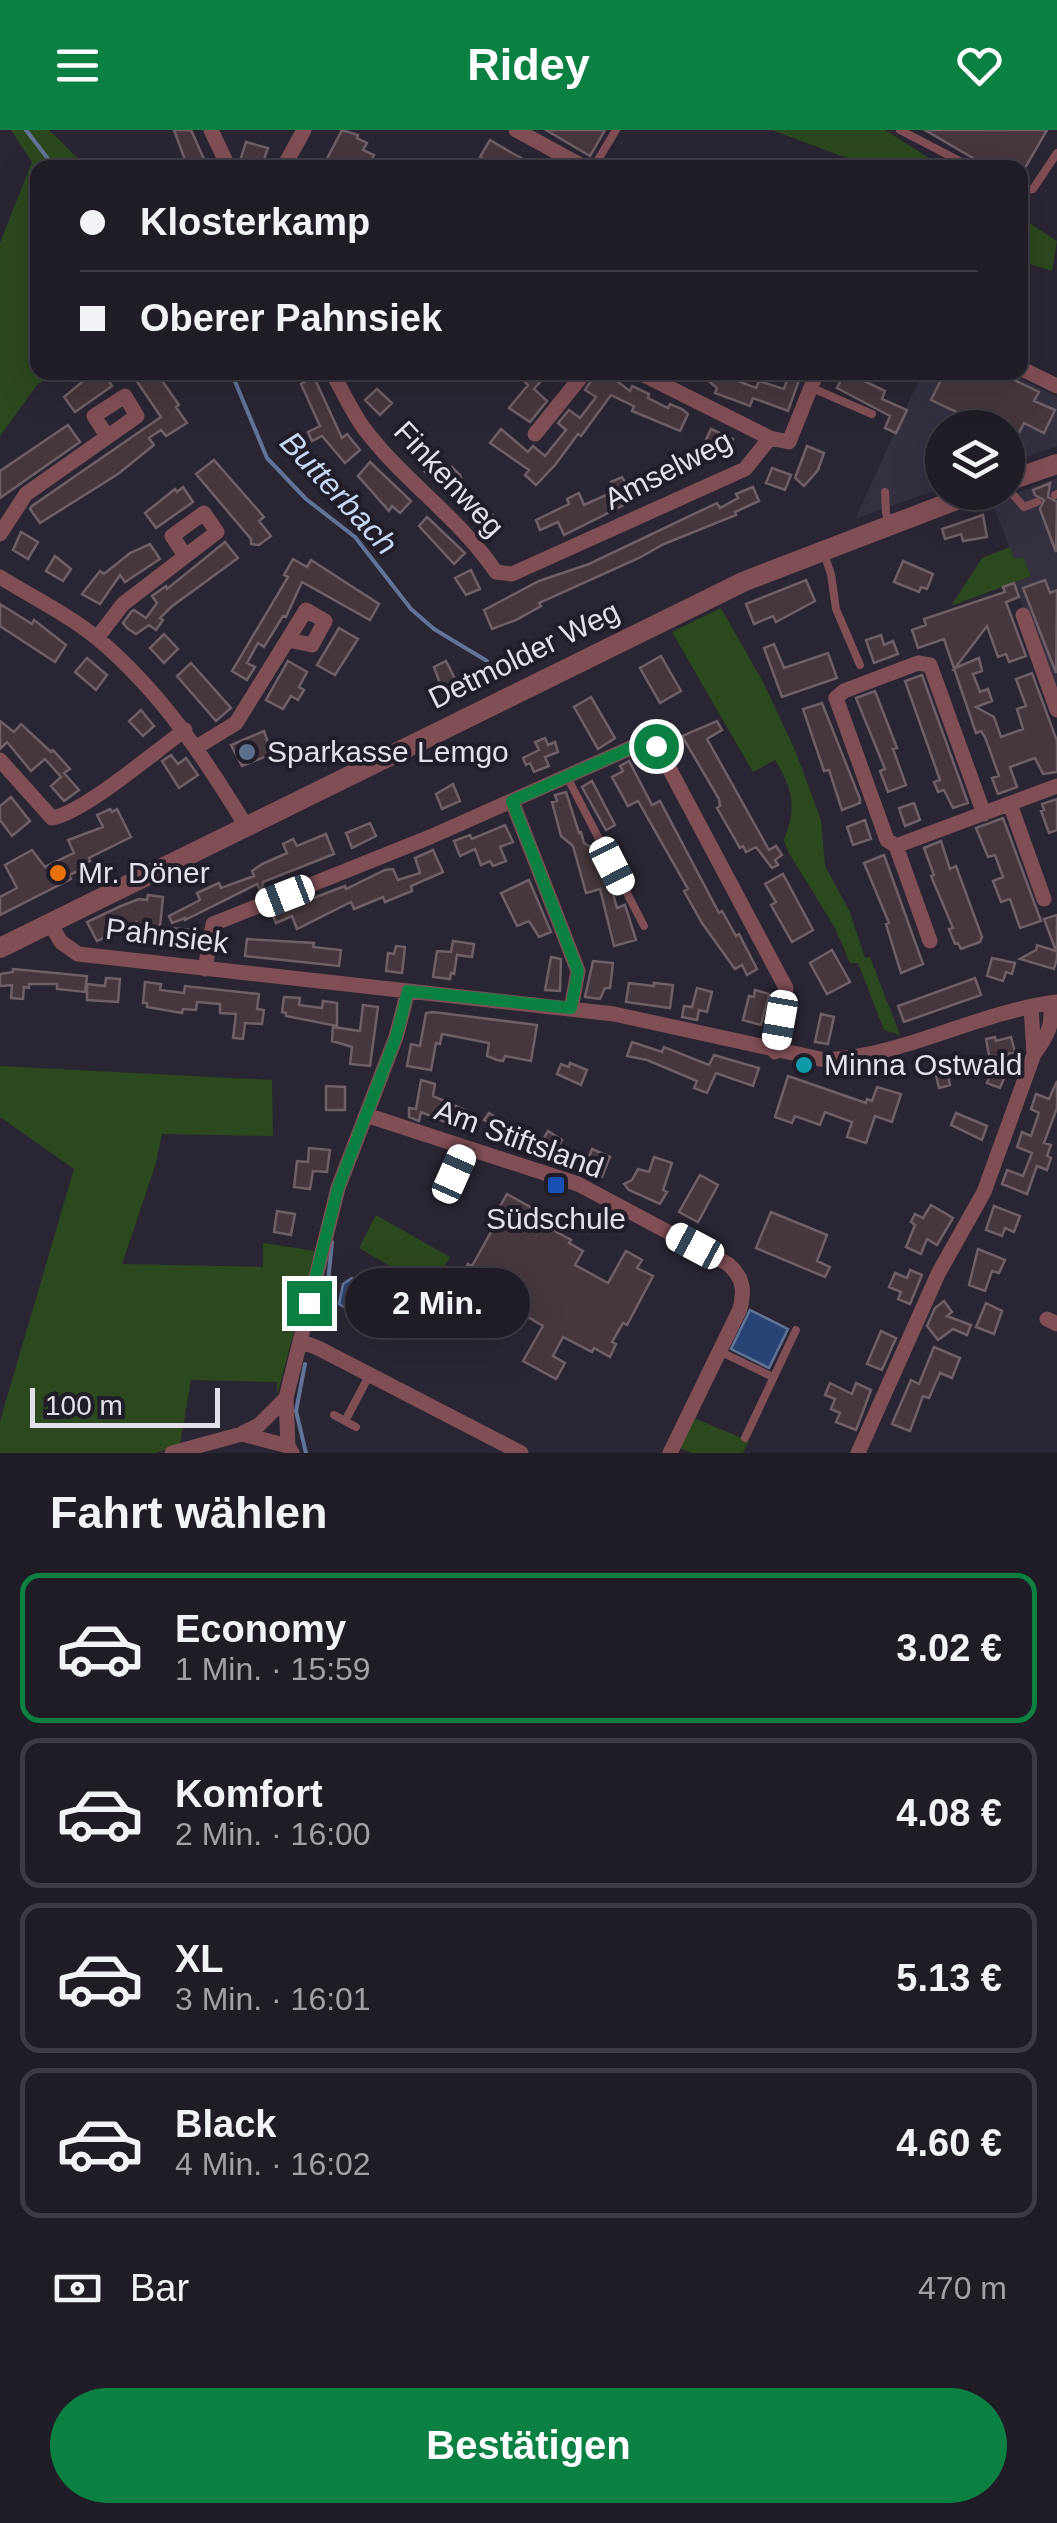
<!DOCTYPE html>
<html lang="de">
<meta charset="utf-8">
<style>
:root{--surface:#201c26;--page:#28252e;--text:#f1f3f6;--muted:#a2a1a7;--line:#3d3a43;--accent:#0b8043}
body{margin:0;font-family:Arial,sans-serif;background:var(--page);color:var(--text);height:100vh;display:flex;flex-direction:column;font-size:38px;white-space:nowrap}
*{box-sizing:border-box;margin:0}
p{font-size:32px;color:var(--muted)}
.icon{flex:none;width:55px;height:55px;fill:none;stroke:currentColor;stroke-width:2;stroke-linecap:round;stroke-linejoin:round}
.map{position:relative;height:1323px;overflow:hidden}
.side{display:flex;flex-direction:column;background:var(--surface);flex:1}
.side>*{flex:none}
.hud{position:absolute;left:30px;top:30px;width:998px;height:220px;border-radius:20px;box-shadow:0 10px 40px #0002,0 0 0 2px var(--line);display:grid;align-content:center;height:220px;padding:0 50px;background:var(--surface)}
.fabs{position:absolute;left:925px;top:280px;display:grid;gap:20px}
.fabs a{display:grid;place-items:center;width:100px;height:100px;border-radius:50%;background:var(--surface);box-shadow:0 10px 40px #0002,0 0 0 2px var(--line);font-size:50px}
.scale{position:absolute;left:30px;bottom:25px;width:190px;box-sizing:border-box;padding-left:10px;border:5px solid #e3e0e9;border-top:0;font-size:28px;line-height:35px;white-space:nowrap;color:#e3e0e9;-webkit-text-stroke:8px #201c28;paint-order:stroke}
.end{position:absolute;width:45px;height:45px;margin:-22px;border:12px solid #0b8043;background:#fff;box-shadow:0 0 0 5px #fff}
.from{border-radius:50%}
.bubble{position:absolute;height:70px;border-radius:35px;background:var(--surface);box-shadow:0 10px 40px #0002,0 0 0 2px var(--line);font-size:32px;font-weight:600;line-height:70px;text-align:center}
.car{position:absolute;width:30px;height:60px;margin:-30px -15px;border-radius:12px;box-shadow:0 0 8px 2px #0007;background:linear-gradient(#fff 24%,#345 0 40%,#fff 0 76%,#345 0 86%,#fff 0)}
.hud b{display:flex;align-items:center;gap:35px;height:95px;font-size:38px}
.hud b+b{border-top:2px solid var(--line)}
.hud i{width:25px;height:25px;background:var(--text)}
ul{padding:0;list-style:none}
li{display:flex;align-items:center;gap:30px;height:150px;margin:0 20px 15px;padding:0 30px;border:5px solid var(--line);border-radius:20px}
li div{flex:1}
li b{display:block;font-size:38px}
li em{font-style:normal;font-weight:600}
li.active{border-color:var(--accent)}
li>.icon{width:90px;height:90px;stroke-width:1.5}
h2{padding:0 50px;font-size:45px;line-height:120px}
.pay{display:flex;align-items:center;gap:25px;height:110px;padding:0 50px;font-size:38px}
.pay p{margin-inline-start:auto}
.action{display:flex;gap:20px;margin-top:auto;padding:20px 50px}
.action a{flex:1;height:115px;border-radius:60px;background:var(--accent);color:#fff;font-size:40px;font-weight:600;line-height:115px;text-align:center}
header{display:flex;justify-content:space-between;align-items:center;height:130px;padding:0 50px;background:var(--accent);color:#fff;font-size:45px;font-weight:600}
.map>svg:first-child{display:block}
.commercial{fill:#353040}
.green{fill:#2c481e}
.water{fill:#294474;stroke:#617397;stroke-width:2.5}
.lines{fill:none;stroke-linecap:round;stroke-linejoin:round}
.stream{stroke:#617397;stroke-width:4}
.building{fill:#45373d;stroke:#6f5f66;stroke-width:2.5}
.service{stroke:#804f56;stroke-width:8}
.minor{stroke:#804f56;stroke-width:15}
.tertiary{stroke:#804f56;stroke-width:20}
.route{stroke:#0b8043;stroke-width:12}
.service-dot{fill:#5c6f8a;stroke:#201c28;stroke-width:4}
.food-dot{fill:#e8710a;stroke:#201c28;stroke-width:4}
.culture-dot{fill:#0f9aa8;stroke:#201c28;stroke-width:4}
.transit-dot{fill:#1a4fb4;stroke:#201c28;stroke-width:4}
.labels{text-anchor:middle;stroke-width:8;stroke-linejoin:round;paint-order:stroke}
.street-label{font-size:30px;fill:#e3e0e9;stroke:#201c28}
.poi-label{font-size:30px;fill:#e3e0e9;stroke:#201c28;text-anchor:start}
.water-label{font-size:32px;font-style:italic;fill:#c6d8f7;stroke:#201c28}
</style>
<header><svg class="icon" aria-label="menu" viewBox="0 0 24 24"><path d="M4 6h16M4 12h16M4 18h16"/></svg>Ridey<svg class="icon" aria-label="heart" viewBox="0 0 24 24"><path d="M12 20l-8-8c-3-5 5-10 8-4 3-6 11-1 8 4z"/></svg></header>
<div class="map">
<svg width="1057" height="1323" viewBox="0 0 1057 1323">
<rect width="100%" height="100%" fill="#2a2532"/>
<path class="commercial" d="M922,243H1009L1057,267V316L1008,334V298H942V358L855,389Z
M1057,348V570L1014,453L1030,446L1014,430L992,372Z"/>
<path class="green" d="M11,0H49L87,37L38,38V242L54,243L37,255L0,306V113L32,32Z
M772,0H885L943,37H871Z
M1020,87L1057,111L1052,141L1020,131Z
M1010,417L1014,429L1023,427L1031,446L951,476L982,428Z
M721,478L763,552L795,620L821,690L825,736L849,780L865,828L870,827L900,905L884,900L858,833H850L835,798L789,723L784,710C797,679 793,658 775,630L753,642L672,502Z
M0,936L272,950L273,1006L162,1004L156,1033L122,1134L263,1137V1113L315,1121L277,1266V1252L191,1250L180,1314L156,1323H0V1291L74,1039L0,987Z
M376,1085L450,1127L431,1160L359,1118Z
M694,1288L749,1311L743,1323H691L680,1318Z"/>
<path class="water" d="M352,1148L385,1167V1175L373,1191H366L339,1174L343,1154Z
M750,1180L788,1199L769,1238L731,1219Z"/>
<g class="lines">
<path class="stream" d="M26,0L55,38
M231,242L267,328L306,369L355,407L411,479L434,499L487,531
M327,1162L332,1112
M305,1234L296,1281L306,1323"/>
</g>
<path class="building" d="M174,0H191L208,38H188Z
M342,0L358,5L357,8L367,13L363,20L374,25L369,35L322,38Z
M546,0H605L590,26Z
M925,0H1047L1025,38H990Z
M490,10L512,23L540,38H499L489,34L480,27Z
M246,12L268,18L262,35L241,28Z
M94,242H103L112,256L75,282L64,267Z
M146,242H156L179,275L176,277L187,293L166,306L161,300L149,308L154,315L118,344L40,393L30,379L32,376L161,287L136,250Z
M597,242L613,248L630,261L632,256L649,264L648,268L668,278L670,274L682,279L688,284L680,301L632,281L634,276L611,265L581,306L578,304L555,335L536,355L525,345L529,340L490,313L501,299L528,322L533,316L545,326L566,300L558,293L569,280L580,288L596,267L585,260Z
M698,242H714L756,258L759,251L784,259L790,242H802L788,281L753,268L750,276L715,263L717,258Z
M845,242L885,261L882,269L907,280L896,303L885,298L890,286L837,258Z
M945,242H998L1039,262L1034,271L1055,280L1044,303L1024,293L1016,309L1008,312V298H955L961,284L931,270Z
M531,243L540,252L534,259L547,271L530,292L509,278L528,255L524,251Z
M314,247L342,308L347,304L360,320L345,333L322,306L312,311L308,302L320,296L301,254Z
M377,259L392,273L380,285L365,270Z
M68,295L80,312L0,368V341Z
M711,299L733,309L727,322L705,312Z
M807,316L824,323L818,340L804,356L795,348Z
M430,323L448,341L452,337L460,345L464,355L497,390L486,401L425,342L420,334Z
M214,330L264,387L259,391L271,406L259,415L251,414V409L196,344Z
M370,332L411,371L400,383L392,376L389,381L358,346Z
M772,338L791,345L785,360L766,353Z
M622,347L627,356L638,352L644,365L564,405L558,392L540,400L536,390L569,374L567,369L579,363L584,375L615,361L611,352Z
M1050,353L1048,367L1057,372L1056,422L1040,379L1044,370L1035,365L1033,360Z
M183,357L193,372L156,398L145,383L175,359L177,362Z
M753,357L759,371L735,382L736,385L664,414L639,428L539,473L541,476L516,490L492,499L484,480L539,451L589,434L717,373L720,378L738,368L736,364Z
M983,385L987,407L963,411L961,404L945,409L942,399Z
M427,387L465,423L454,434L419,396Z
M21,402L38,412L28,429L13,420Z
M225,412L238,428L171,477L160,488L163,490L156,500L149,495L136,504L127,498L123,493L131,482L134,480L146,488L157,473L152,466L166,456L167,459Z
M150,414L160,429L125,452L120,445L100,474L82,464L100,441L104,444L130,423Z
M55,426L71,439L63,451L46,441Z
M293,429L307,437L311,430L379,474L370,490L302,452L286,487L283,486L264,517L258,513L247,533L255,537L247,550L232,541L288,447L284,445Z
M903,431L933,444L927,459L921,457L919,462L894,452Z
M471,440L480,459L466,465L455,448Z
M806,450L815,471L776,492L773,486L754,494L746,474Z
M1045,450L1050,463L1057,460L1056,543L1023,458Z
M1014,453L1019,467L1006,472L1026,526L1009,532L1006,524L998,527L987,496L955,538L979,528L982,541L973,544L980,562L988,559L992,571L976,577L994,587L1001,607L1023,599L1017,579L1026,576L1016,549L1032,543L1057,611V642L1043,644L1035,628L1010,637L1017,657L998,664L992,648L999,646L985,607L981,601L976,603L944,509L918,518L912,500L926,495L924,489L1005,462L1003,457Z
M0,474L32,494L34,490L66,515L55,532L0,496Z
M339,498L358,509L335,545L317,535Z
M164,504L178,519L164,533L150,518Z
M881,505L884,515L893,511L898,524L874,533L866,510Z
M774,514L784,538L828,523L837,548L782,567L764,518Z
M661,526L681,561L660,573L640,538Z
M87,528L107,545L96,560L75,542Z
M288,531L307,542L299,557L304,560L298,570L291,566L283,579L266,570Z
M446,531L458,555L443,562L434,537Z
M191,533L231,578L216,591L177,546Z
M922,545L968,673L953,678L944,660L938,662L934,652L940,650L905,551Z
M875,561L897,618L893,619L906,655L888,662L880,641L885,639L856,568Z
M591,567L615,608L598,619L574,577Z
M822,573L860,669V673L842,680L829,640L824,641L803,579Z
M141,580L154,596L143,606L129,591Z
M0,591L14,602L21,594L51,622L53,620L70,639L64,643L79,660L64,671L51,656L61,647L45,629L31,641L7,612L0,619Z
M717,591L722,600L707,609L769,720L776,716L782,725L775,730L778,735L772,738L756,717L746,722L743,716L740,718L717,678L720,676L719,669L682,606Z
M264,601L272,624L242,636L231,615Z
M545,608L548,615L555,612L558,622L545,627L549,636L534,642L530,633L526,635L523,628L539,620L535,612Z
M171,625L178,634L186,628L198,645L179,658L162,631Z
M629,631L652,675L660,671L719,783L722,781L736,806L739,804L757,839L747,845L742,835L735,839L702,793L684,761L688,759L638,671L628,676L612,647L623,641L620,636Z
M592,651L615,695L606,700L582,657Z
M453,654L460,671L442,679L436,664Z
M566,662L579,703L581,702L584,713L596,720L607,757L611,756L617,778L625,775L636,810L614,816L600,759L586,763L573,716L561,706L552,672L557,671L555,665Z
M11,667L30,691L12,706L0,690V676Z
M1057,669V700L1049,703L1041,681L1044,680L1042,674Z
M914,673L920,690L905,696L899,678Z
M110,679L112,682L117,679L131,707L89,728L90,731L81,735L83,739L69,745L71,749L0,785V767L17,758L5,735L32,720L45,737L74,723L68,710L103,697L97,685Z
M1003,688L1041,791L1020,798L1010,769L1001,772L993,751L1003,747L995,725L988,727L976,698Z
M865,690L871,709L853,715L847,697Z
M370,693L376,706L352,718L346,703Z
M505,695L513,712L500,717L506,731L493,736L490,731L481,735L475,719L460,726L454,711L470,705L472,709Z
M326,704L334,724L263,752L261,762L257,754L185,790V788L172,793L169,786L200,770L197,763L219,753L221,758L254,746L252,741L262,734L287,723L283,714L293,709L297,716Z
M941,711L950,739L956,736L982,807L980,812L961,819L958,813L955,814L949,799L953,798L931,746L934,745L924,718Z
M433,720L443,742L411,756L412,761L385,772L383,767L354,779L351,772L297,799L292,786L276,793L272,784L337,759L345,756L346,759L385,740L393,739L398,750L420,743L415,728Z
M884,725L923,834L901,843L886,794L889,793L864,733Z
M783,744L813,800L792,812L771,775L776,772L765,754Z
M529,750L551,802L539,807L529,791L517,796L501,763Z
M148,765L163,767L160,797L191,800L190,816L134,812L136,792L97,811L87,792L121,776L139,769L147,770Z
M1057,785V828L1054,839L1020,829L1036,820L1037,815L1056,821L1044,789Z
M247,809L314,813L313,817L341,820L339,836L245,826Z
M453,811L474,814L472,827L457,825L454,844L451,843L450,849L433,847L437,821L451,822Z
M396,816L405,817L402,843L386,841L388,823L394,824Z
M832,820L850,852L827,864L810,833Z
M551,827L561,829L560,861L545,860Z
M992,828L1015,833L1012,844L1006,842L1003,851L987,846Z
M593,831L613,833L610,858H605L600,869L585,867Z
M13,839L87,846L85,862L57,859V854H29V858L24,857L23,869L11,868L12,855L0,856V844L13,842Z
M106,848L120,849L118,872L87,870V854L105,856Z
M975,848L981,865L904,892L898,876Z
M145,852L161,854L160,860L184,863L185,856L259,864L257,879L264,880L262,894L245,893L243,909L233,908L236,884L220,883V874L197,872L196,880L183,879L182,883L147,877V873H143Z
M629,853L654,856V853L673,855L670,878L626,872Z
M697,858L712,862L707,882L699,880L697,890L682,887L684,876L692,877Z
M755,860L769,864L761,895L743,890L749,866L754,867Z
M284,867L300,868L299,875L322,878L323,871L337,873V896L286,886V883L282,882Z
M363,875L378,877L370,936L350,934L352,917L332,911L333,897L360,901Z
M433,882L537,895L531,931L505,926L503,931L497,930L487,926L489,913L442,904L440,914L436,913L431,940L407,936L411,914L420,916L426,883Z
M821,884L834,887L828,914L815,912Z
M995,907L996,911L1011,907L1015,922L1007,924L1009,936L1000,958L987,953L992,941L986,909Z
M632,912L662,922L664,917L709,935L714,925L759,938L753,956L716,943L707,963L694,958L697,951L647,930L627,926Z
M948,929L952,945L948,946L950,955L939,958L933,933Z
M570,933L587,940L581,955L557,944L561,934L569,937Z
M788,946L866,973L867,969L872,971L877,957L901,964L892,992L875,986L866,1013L847,1007L852,992L825,982L820,995L795,986L792,993L775,987Z
M421,950L435,954L433,966L467,981L460,998L421,982L419,991L409,987V978L416,979Z
M1057,951V978L1044,1013L1051,1015L1047,1026L1051,1028L1047,1040L1037,1036L1027,1064L1002,1054L1007,1040L1023,1046L1032,1023L1017,1017L1022,1002L1031,1006L1039,983L1031,979L1036,964L1049,969Z
M326,956L345,957V980H326Z
M489,983L519,1000L514,1009L508,1005L504,1011L489,1003L493,995L484,990Z
M956,983L987,996L982,1010L951,995Z
M548,1001L562,1010L552,1028L537,1020Z
M309,1018L330,1020L327,1042L313,1041L310,1059L294,1057L297,1031L308,1032Z
M592,1019L610,1027L602,1047L584,1040Z
M654,1027L672,1033L663,1060L667,1062L660,1074L629,1060L624,1054L632,1050L638,1039L649,1042Z
M700,1045L718,1055L698,1092L679,1082Z
M507,1064L543,1084L539,1092L571,1110L569,1113L583,1121L575,1135L608,1153L626,1121L642,1130L637,1138L653,1146L627,1195L623,1193L612,1212L616,1214L610,1227L594,1218L592,1222L563,1207L553,1226L565,1233L556,1249L523,1231L543,1196L523,1184L525,1181L493,1163L491,1167L475,1158L477,1154L461,1146L468,1134L472,1136L502,1082L498,1080Z
M931,1075L953,1088L937,1115L927,1109L921,1124L906,1117L915,1095L911,1092L915,1084L923,1088Z
M994,1076L1020,1086L1014,1102L1005,1098L1002,1106L986,1100Z
M277,1081L295,1084L291,1105L274,1102Z
M771,1082L827,1105L817,1131L830,1137L825,1147L756,1118Z
M978,1119L1005,1130L999,1143L992,1141L985,1161L969,1155Z
M910,1140L922,1145L910,1174L898,1169L901,1162L889,1157L895,1143L907,1148Z
M944,1171L952,1182L947,1186L971,1195L967,1205L953,1199L938,1210L927,1196L935,1178Z
M986,1173L1002,1181L994,1204L976,1197Z
M881,1201L896,1208L882,1240L867,1234Z
M934,1217L960,1228L952,1248L940,1243L929,1268L923,1266L910,1301L892,1294L911,1250L919,1254Z
M830,1253L852,1264L856,1253L871,1260L856,1300L836,1292L840,1283L831,1279L835,1269L825,1265Z"/>
<g class="lines">
<path class="service" d="M900,0L973,38
M593,38L616,0
M1020,61L1033,59L1057,23
M812,258L872,284
M1008,359L1024,377L1037,372
M885,362L886,383L891,395
M1055,365L1057,364
M824,424L831,444L836,479L860,535
M566,645L644,796
M449,1056L465,1019
M719,1221L773,1247
M334,1285L356,1297
M345,1291L370,1244
M745,1308L796,1200"/>
<path class="minor" d="M211,0L229,38
M516,0L586,38
M283,38L304,0
M1020,238L1057,256
M332,242C342,260 351,280 363,297C402,350 459,387 496,442L512,444L745,339L770,308
M638,242L770,308L789,312L817,242
M535,304L585,242
M0,404L26,364L137,286L125,266L94,286L107,306
M0,447C32,467 69,485 98,509C160,561 204,627 246,696
M1023,485L1057,580
M97,508L123,474L217,402L204,383L172,406L184,424
M197,617L236,593L306,480L325,491L312,515L288,510
M0,630L52,688C85,682 154,622 185,600
M512,671L578,841L571,879
M1010,674L1044,769
M984,684L930,535L918,533L844,561L836,568L887,710L896,716L1057,656
M896,716L930,811
M50,793L61,812L78,824L614,884L825,930C905,926 977,882 1057,872
M205,839L213,794L430,707L653,608L786,858L775,922
M1031,877L1034,923
M366,985L578,1054L728,1134C743,1147 745,1159 740,1179L670,1323
M1047,1189L1057,1194
M300,1211L318,1218L521,1323
M243,1303L259,1295L286,1268
M172,1323L242,1304L288,1316
M292,1323L288,1316L286,1268L338,1058L396,907L408,861
M858,1323L938,1144L984,1062L1034,924C1047,907 1054,894 1050,873"/>
<path class="tertiary" d="M1008,351L1057,334
M0,818L745,451L977,362"/>
</g>
<g class="lines">
<path class="route" d="M309,1173L338,1058L396,907L408,861L571,878L578,841L512,671L653,608L656,616"/>
</g>
<circle class="service-dot" cx="247" cy="622" r="10"/>
<circle class="food-dot" cx="58" cy="743" r="10"/>
<circle class="culture-dot" cx="804" cy="935" r="10"/>
<rect class="transit-dot" x="546" y="1045" width="20" height="20" rx="5"/>
<g class="labels">
<g class="street-label">
<text transform="translate(668 340) rotate(-27)" y="10">Amselweg</text>
<text transform="translate(449 349) rotate(47)" y="10">Finkenweg</text>
<text transform="translate(524 525) rotate(-26)" y="10">Detmolder Weg</text>
<text transform="translate(167 806) rotate(7)" y="10">Pahnsiek</text>
<text transform="translate(519 1009) rotate(20)" y="10">Am Stiftsland</text>
</g>
<g class="poi-label">
<text x="267" y="632">Sparkasse Lemgo</text>
<text x="78" y="753">Mr. Döner</text>
<text x="824" y="945">Minna Ostwald</text>
<text x="556" y="1099" text-anchor="middle">Südschule</text>
</g>
<g class="water-label">
<text transform="translate(339 363) rotate(47)" y="11">Butterbach</text>
</g>
</g>
</svg>
<div class="fabs">
<a><svg class="icon" aria-label="layers" viewBox="0 0 24 24"><path d="M12 4l9 5-9 5-9-5zM3 14l9 5 9-5"/></svg></a>
</div>
<div class="scale">100 m</div>
<i class="end from" style="left:656px;top:616px"></i>
<i class="end" style="left:309px;top:1173px"></i>
<div class="bubble" style="left:345px;top:1138px;width:185px">2 Min.</div>
<i class="car" style="left:612px;top:736px;rotate:153deg"></i>
<i class="car" style="left:285px;top:766px;rotate:249deg"></i>
<i class="car" style="left:780px;top:890px;rotate:190deg"></i>
<i class="car" style="left:454px;top:1044px;rotate:24deg"></i>
<i class="car" style="left:695px;top:1116px;rotate:298deg"></i>
<div class="hud">
<b><i class="from"></i>Klosterkamp</b>
<b><i></i>Oberer Pahnsiek</b>
</div>
</div>
<section class="side">
<h2>Fahrt wählen</h2>
<ul>
<li class="active"><svg class="icon" aria-label="car" viewBox="0 0 24 24"><path d="M5 17H2v-5l4-1 3-4h7l3 4 3 1v5h-3M9 17h6M6 11h13"/><circle cx="7" cy="17" r="2"/><circle cx="17" cy="17" r="2"/></svg><div><b>Economy</b><p>1 Min. · 15:59</p></div><em>3.02 €</em></li>
<li><svg class="icon" aria-label="car" viewBox="0 0 24 24"><path d="M5 17H2v-5l4-1 3-4h7l3 4 3 1v5h-3M9 17h6M6 11h13"/><circle cx="7" cy="17" r="2"/><circle cx="17" cy="17" r="2"/></svg><div><b>Komfort</b><p>2 Min. · 16:00</p></div><em>4.08 €</em></li>
<li><svg class="icon" aria-label="car" viewBox="0 0 24 24"><path d="M5 17H2v-5l4-1 3-4h7l3 4 3 1v5h-3M9 17h6M6 11h13"/><circle cx="7" cy="17" r="2"/><circle cx="17" cy="17" r="2"/></svg><div><b>XL</b><p>3 Min. · 16:01</p></div><em>5.13 €</em></li>
<li><svg class="icon" aria-label="car" viewBox="0 0 24 24"><path d="M5 17H2v-5l4-1 3-4h7l3 4 3 1v5h-3M9 17h6M6 11h13"/><circle cx="7" cy="17" r="2"/><circle cx="17" cy="17" r="2"/></svg><div><b>Black</b><p>4 Min. · 16:02</p></div><em>4.60 €</em></li>
</ul>
<div class="pay"><svg class="icon" aria-label="cash" viewBox="0 0 24 24"><path d="M3 7h18v10H3z"/><circle cx="12" cy="12" r="2"/></svg>Bar<p>470 m</p></div>
<div class="action"><a>Bestätigen</a></div>
</section>
